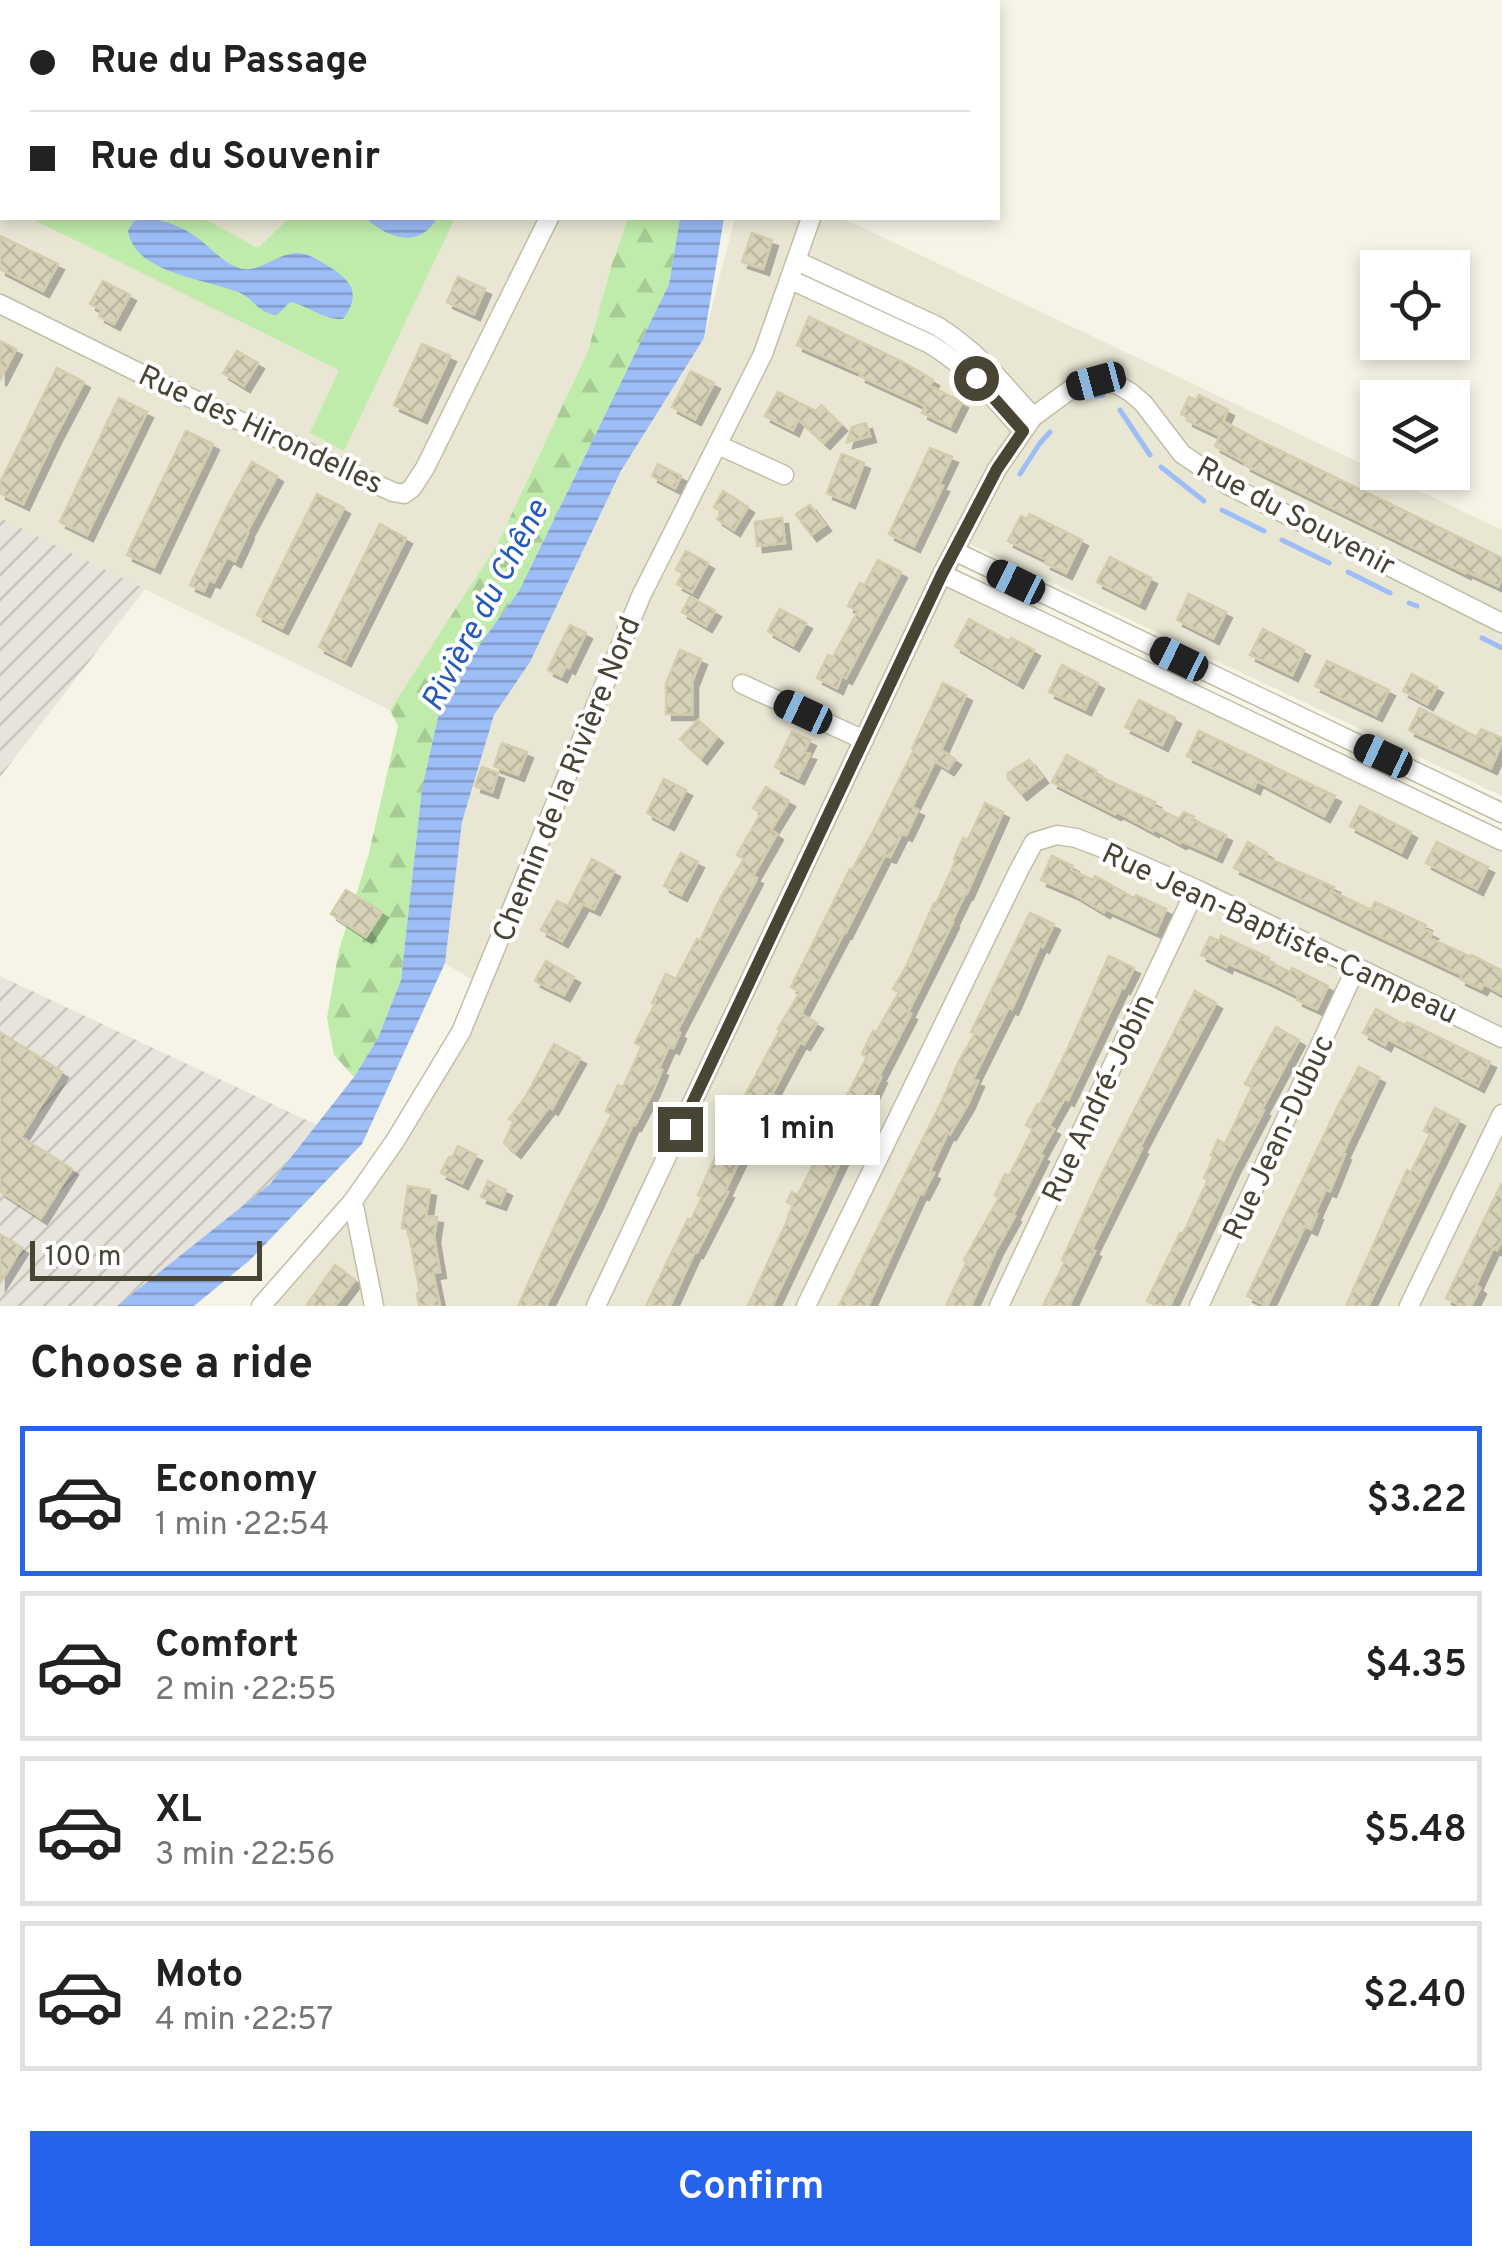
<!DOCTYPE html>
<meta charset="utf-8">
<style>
:root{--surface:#fff;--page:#f2f2f2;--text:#222;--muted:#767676;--line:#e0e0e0;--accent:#2563eb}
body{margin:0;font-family:Overpass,sans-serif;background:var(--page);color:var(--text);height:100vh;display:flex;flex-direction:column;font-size:38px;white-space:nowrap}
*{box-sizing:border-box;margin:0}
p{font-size:32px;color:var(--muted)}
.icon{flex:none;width:55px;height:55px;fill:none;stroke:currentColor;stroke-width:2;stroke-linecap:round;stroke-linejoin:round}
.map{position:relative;height:1306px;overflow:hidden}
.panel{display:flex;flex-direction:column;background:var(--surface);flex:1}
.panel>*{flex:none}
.guide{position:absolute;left:0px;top:0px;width:1000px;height:220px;box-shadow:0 5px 15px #0003;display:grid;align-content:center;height:220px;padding:0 30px;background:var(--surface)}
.buttons{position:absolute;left:1360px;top:250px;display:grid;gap:20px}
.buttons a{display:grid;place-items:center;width:110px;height:110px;border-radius:0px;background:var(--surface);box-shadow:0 5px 15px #0003;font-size:50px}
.scale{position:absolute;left:30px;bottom:25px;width:232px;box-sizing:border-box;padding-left:10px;border:5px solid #484535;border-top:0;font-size:28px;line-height:35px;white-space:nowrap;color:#484535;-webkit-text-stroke:8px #fff;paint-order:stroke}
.end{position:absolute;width:45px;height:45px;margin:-22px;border:12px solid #484535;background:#fff;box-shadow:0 0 0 5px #fff}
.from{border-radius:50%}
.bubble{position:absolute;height:70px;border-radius:0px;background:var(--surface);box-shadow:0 5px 15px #0003;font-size:32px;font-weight:600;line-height:70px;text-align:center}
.car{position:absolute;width:30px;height:60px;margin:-30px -15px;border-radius:12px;box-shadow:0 0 8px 2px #0007;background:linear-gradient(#222 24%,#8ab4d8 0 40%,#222 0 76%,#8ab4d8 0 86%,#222 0)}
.guide b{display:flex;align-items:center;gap:35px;height:95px;font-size:38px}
.guide b+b{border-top:2px solid var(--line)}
.guide i{width:25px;height:25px;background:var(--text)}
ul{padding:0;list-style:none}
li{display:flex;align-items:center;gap:30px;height:150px;margin:0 20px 15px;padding:0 10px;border:5px solid var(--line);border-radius:0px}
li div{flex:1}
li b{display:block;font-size:38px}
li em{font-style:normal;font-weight:600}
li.current{border-color:var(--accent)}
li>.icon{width:90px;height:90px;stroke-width:1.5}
h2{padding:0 30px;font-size:45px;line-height:120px}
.button{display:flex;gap:20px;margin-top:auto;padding:20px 30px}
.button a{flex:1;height:115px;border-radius:0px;background:var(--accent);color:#fff;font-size:40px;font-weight:600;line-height:115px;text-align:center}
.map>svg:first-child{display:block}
.residential{fill:#e9e7d4}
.industrial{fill:url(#industrial-furrows)}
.forest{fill:url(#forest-firs)}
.green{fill:#c0ecab}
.water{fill:url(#water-rules)}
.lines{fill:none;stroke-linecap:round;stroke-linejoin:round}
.stream{stroke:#9dbdf7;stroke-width:5}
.building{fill:url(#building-cross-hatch);stroke:#d3cdad;stroke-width:2.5;filter:url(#shadow)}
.minor-casing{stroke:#c1bea8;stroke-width:21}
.minor{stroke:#fff;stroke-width:18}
.route{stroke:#484535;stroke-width:12}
.labels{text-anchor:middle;stroke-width:8;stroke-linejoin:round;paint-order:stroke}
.street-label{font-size:30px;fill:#484535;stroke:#fff}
.water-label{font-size:32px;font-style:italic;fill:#2459be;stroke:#fff}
</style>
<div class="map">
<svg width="1502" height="1306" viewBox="0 0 1502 1306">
<defs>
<pattern id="industrial-furrows" width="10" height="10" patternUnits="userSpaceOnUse" patternTransform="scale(2.5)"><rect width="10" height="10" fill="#e7e4db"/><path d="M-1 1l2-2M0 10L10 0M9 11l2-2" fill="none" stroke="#c8c5bd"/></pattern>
<pattern id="forest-firs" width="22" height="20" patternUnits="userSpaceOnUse" patternTransform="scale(2.5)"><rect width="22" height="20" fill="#c0ecab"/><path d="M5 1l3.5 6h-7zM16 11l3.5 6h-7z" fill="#a6cc94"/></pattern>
<pattern id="water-rules" width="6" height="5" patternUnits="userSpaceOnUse" patternTransform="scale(2.5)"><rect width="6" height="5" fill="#9dbdf7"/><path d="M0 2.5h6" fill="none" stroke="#829bc9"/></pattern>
<pattern id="building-cross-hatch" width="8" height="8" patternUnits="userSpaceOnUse" patternTransform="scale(2.5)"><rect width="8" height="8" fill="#d7d3ba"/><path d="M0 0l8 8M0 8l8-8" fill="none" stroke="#bab6a0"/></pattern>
<filter id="shadow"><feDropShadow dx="6" dy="6" stdDeviation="0" flood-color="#0004"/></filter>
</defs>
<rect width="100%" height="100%" fill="#f5f4e6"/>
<path class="residential" d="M0,0H714L712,2H2V218H628L611,267L588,351L498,543L390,710L0,518Z
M735,218H842L1502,530V796L970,544L951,584L1502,846V1306H272L302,1271L485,988L445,963L462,822L494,715L530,662L621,472L704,338Z"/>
<path class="industrial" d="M0,518L145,589L0,777Z
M0,976L317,1125L270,1184L117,1306H0Z"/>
<path class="forest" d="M628,218H680L669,284L519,591L443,695L422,788L401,980L378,1038L354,1077L334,1055L327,1018L339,950L369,853L398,726L390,710L498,543L588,351L611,267Z"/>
<path class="green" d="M30,218H203L258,248L289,218H455L344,451L310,433L339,370Z"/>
<path class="water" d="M148,218C167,221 183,227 199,239C211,248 222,261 236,267C257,276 275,254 296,253C307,253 315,258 325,264C350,279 363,292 343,319C323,320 309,306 290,302L277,315C258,314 254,298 238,292C205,279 133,273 128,230L134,221Z
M366,218H437C420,249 388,239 366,218Z
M680,218H724L704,338L621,471L530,662L494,715L462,822L445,963L362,1144L250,1260L194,1306H117L270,1184L354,1077L378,1038L401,980L422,788L443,695L519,591L669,284Z"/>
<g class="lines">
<path class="stream" d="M1096,396L1103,395
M1120,410L1150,455
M1161,467L1204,501
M1020,474L1040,443L1050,432
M1222,510L1264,531
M1282,540L1329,563
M1348,572L1390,593
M1409,603L1417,606
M1482,638L1502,648"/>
</g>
<path class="building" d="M752,233L772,240L763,269L742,262Z
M0,236L58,264L43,291L0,269Z
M458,277L485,289L474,314L447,302Z
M103,281L130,295L114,324L99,316L102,310L90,304Z
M809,317L903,362L933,380L930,386L962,402L950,426L922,413L925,406L860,376L861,373L797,345Z
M0,341L16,349L0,380Z
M422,344L450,356L421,417L394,405Z
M237,351L258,363L244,386L223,373Z
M57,368L84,382L54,439L23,504L0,493V483Z
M691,371L714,383L695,419L672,407Z
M778,392L816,411L821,405L841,425L824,443L798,419L793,430L765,416Z
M1199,395L1228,410L1223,421L1264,443L1502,558V578L1498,586L1466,571L1465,573L1245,465L1246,463L1215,446L1220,436L1187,420L1188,417L1181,414L1189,397L1196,400Z
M119,398L147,412L87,535L60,522Z
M866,423L870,436L847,442L852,427Z
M186,431L213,444L154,567L127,555Z
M930,448L952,457L939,484L943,486L914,546L889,534Z
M842,454L864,463L849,502L827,493Z
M252,462L277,476L247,532L248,533L235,561L227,557L214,582L209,580L204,591L190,585L224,513Z
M658,464L681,476L675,488L652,476Z
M723,491L748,507L734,530L717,519L722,512L714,507Z
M317,494L344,508L282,628L257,615Z
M810,505L825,525L811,535L796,514Z
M1030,514L1082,540L1066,573L1045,563L1047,560L1008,541L1021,516L1027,519Z
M782,518L785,543L757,546L755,522Z
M380,524L406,538L345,660L319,647Z
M686,551L708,563L692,592L677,584L683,573L676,570Z
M1110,557L1151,578L1139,603L1097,582Z
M878,560L901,572L846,678L842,676L837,688L817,678L828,655L833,657L858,611L848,606L860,583L865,585Z
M1189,594L1226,612L1213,638L1177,620Z
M690,597L715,611L706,626L682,612Z
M780,609L806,623L793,645L768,631Z
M969,619L1009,641L1011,638L1034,650L1017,682L955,646Z
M570,625L586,633L569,668L566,666L561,676L548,670Z
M1263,629L1304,650L1292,675L1250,655Z
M680,650L701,659L692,682V714H666V684Z
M1327,661L1389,690L1376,715L1315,686Z
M1062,665L1098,683L1085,709L1049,692Z
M1412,674L1437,687L1427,704L1403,691Z
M943,683L966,695L941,750L955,759L948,769L935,761L912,807L918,810L906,835L902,833L890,857L885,855L846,932L845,931L801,1014L817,1023L804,1044L800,1042L772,1094L775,1095L765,1115L762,1114L725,1191L728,1192L697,1252L695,1251L670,1306H646L688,1219L691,1220L702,1197L698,1195L735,1114L780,1030L778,1029L800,992L791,987L850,869L852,870L873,832L914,750L912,749Z
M1139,700L1175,718L1162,745L1125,727Z
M1420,708L1477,737L1481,729L1502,738V743L1491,768L1409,730Z
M698,720L717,737L701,758L680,739Z
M1199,731L1335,796L1324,816L1257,781L1254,788L1187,756Z
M792,732L810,740L804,752L810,754L798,778L775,767Z
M502,743L527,752L518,775L494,766Z
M1067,755L1096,771L1094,774L1155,802L1153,806L1179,819L1184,812L1194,817L1192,820L1226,835L1216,856L1182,841L1180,843L1154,829L1153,831L1117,812L1115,814L1052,782Z
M1029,760L1042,777L1021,794L1008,778V773Z
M482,767L498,773L492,792L475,786Z
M664,779L686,790L668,824L647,813Z
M766,787L789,801L771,830L777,834L753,876L757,878L677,1031L680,1033L673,1048L669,1046L659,1068L662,1070L653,1091L635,1125L633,1124L597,1202L546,1306H518L568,1198L612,1114L606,1111L618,1085L623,1087L642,1046L635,1043L655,1004L652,1003L666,974L676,979L697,939L700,941L721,897L744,859L737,855L761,813L753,808Z
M985,803L1003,812L967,893L966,892L952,921L953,922L908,1012L911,1014L879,1076L881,1077L772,1306H748L789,1217L788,1216L793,1205L787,1202L792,1192L798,1195L820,1151L813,1147L842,1098L845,1099L867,1057L862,1054L873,1031L876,1033L899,992L893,989L906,967L934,903L936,904L956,860L954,859L963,838L968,840Z
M1360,806L1411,832L1401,852L1350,826Z
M1248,842L1267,853L1265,857L1334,887L1331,891L1371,910L1375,902L1426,925L1424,929L1432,933L1429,938L1471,957L1472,955L1502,971V994L1484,984L1481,989L1460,979L1462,975L1234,868Z
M1437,842L1488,867L1477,889L1426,863Z
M681,853L698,862L681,895L664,886Z
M1052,856L1073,866L1071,870L1093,880L1095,876L1134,898L1136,895L1166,909L1156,932L1106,909L1104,912L1072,893L1041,880Z
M592,859L614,871L594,909L583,904L562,941L541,930L557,901L568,906Z
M346,890L382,912L366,937L331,914Z
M1030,913L1054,924L1043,947L1040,945L1012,1009L1009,1007L973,1079L978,1081L968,1104L950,1134L948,1132L930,1171L934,1173L923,1194L920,1193L868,1306H839L943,1099L959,1061L975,1034L971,1032Z
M1221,936L1269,958L1268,961L1290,972L1292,968L1328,986L1317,1009L1297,1000L1299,996L1260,977L1227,963L1226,967L1201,955L1210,937L1219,941Z
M1109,956L1134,968L1124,988L1122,987L1068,1100L1065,1098L1049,1126L1054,1129L1040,1154L1043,1156L1013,1215L1015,1216L996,1250L971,1306H946L967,1261L964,1260L999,1198L995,1195L1005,1174L1009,1176L1033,1129L1026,1125L1038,1104L1040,1105L1068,1048Z
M546,961L574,977L564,995L535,981Z
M1195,991L1216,1003L1140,1147L1142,1148L1092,1249L1095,1251L1069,1306H1043L1065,1262L1062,1260L1102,1174Z
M1376,1009L1405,1025L1407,1022L1490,1062L1478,1086L1388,1039L1385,1045L1363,1033Z
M1276,1027L1299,1040L1262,1109L1264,1110L1234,1167L1170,1306H1157L1147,1301L1180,1233L1183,1234L1208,1180L1204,1178L1214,1156L1211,1155L1218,1140L1225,1144L1252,1087L1245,1084Z
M0,1032L62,1072L21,1137L72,1169L41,1218L0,1191Z
M554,1044L580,1058L552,1109L549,1107L515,1152L504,1143L514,1121L509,1119L525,1098Z
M1359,1067L1379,1077L1343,1153L1345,1154L1330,1191L1326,1189L1315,1213L1317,1214L1311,1229L1305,1226L1267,1306L1247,1296L1341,1100H1342Z
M1435,1108L1459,1120L1368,1306H1346L1407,1170L1411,1172L1430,1134L1424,1131Z
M458,1146L476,1155L462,1183L441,1173L449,1157L452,1158Z
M488,1181L506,1190L500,1204L481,1197Z
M1502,1183V1240L1497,1250L1493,1248L1476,1285L1480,1288L1471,1306H1462L1446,1298Z
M408,1186L430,1190L426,1216L437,1217L434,1237L440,1272L433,1273L440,1306H419L417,1293L420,1292L408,1229L402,1228Z
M0,1234L22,1248L0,1283Z
M335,1265L355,1280L335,1306H306Z"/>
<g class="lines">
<defs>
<path id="minor" d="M364,0L368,2
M532,0L537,2
M881,2L882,0
M0,10L2,12
M797,261L937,326C976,350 1003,383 1033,417
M791,280L930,344C968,367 994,398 1023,431
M0,304L180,393L393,492L404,494L412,488L425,468L549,218
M718,445L784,475
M954,551L1502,813
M942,574L1502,841
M742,684L864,740
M353,1201L374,1306
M261,1306L353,1201L395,1141L461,1032L641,596L763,354L811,218
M596,1306L942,574L997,469L1033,417L1074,387L1096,381L1116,384L1130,392L1143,403L1182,454L1228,485L1502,623
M806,1306L1019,870L1034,842L1057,835L1076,838L1105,849L1196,889L1502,1038
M999,1306L1196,889
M1199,1306L1356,968
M1409,1306L1502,1114"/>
</defs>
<use href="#minor" class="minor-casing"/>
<use href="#minor" class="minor"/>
</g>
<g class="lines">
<path class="route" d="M680,1129L942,574L997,469L1023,431L976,378"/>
</g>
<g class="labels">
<g class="street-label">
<text transform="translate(261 429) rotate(25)" y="10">Rue des Hirondelles</text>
<text transform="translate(1296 516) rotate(28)" y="10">Rue du Souvenir</text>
<text transform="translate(566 779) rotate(-68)" y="10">Chemin de la Rivière Nord</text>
<text transform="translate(1280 933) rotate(25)" y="10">Rue Jean-Baptiste-Campeau</text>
<text transform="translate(1098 1098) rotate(-65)" y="10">Rue André-Jobin</text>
<text transform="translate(1278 1137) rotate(-65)" y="10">Rue Jean-Dubuc</text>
</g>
<g class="water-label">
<text transform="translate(484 605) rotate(-62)" y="11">Rivière du Chêne</text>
</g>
</g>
</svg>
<div class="buttons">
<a><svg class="icon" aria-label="locate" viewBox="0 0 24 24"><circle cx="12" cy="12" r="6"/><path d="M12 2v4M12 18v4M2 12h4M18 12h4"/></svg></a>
<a><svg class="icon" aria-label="layers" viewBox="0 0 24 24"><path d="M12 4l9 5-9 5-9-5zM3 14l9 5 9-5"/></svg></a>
</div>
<div class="scale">100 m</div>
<i class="end from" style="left:976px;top:378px"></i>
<i class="end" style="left:680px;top:1129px"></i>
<div class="bubble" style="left:715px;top:1095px;width:165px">1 min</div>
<i class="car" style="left:1096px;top:381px;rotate:255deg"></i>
<i class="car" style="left:1016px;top:582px;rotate:296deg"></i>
<i class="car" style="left:1179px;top:659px;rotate:296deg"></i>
<i class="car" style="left:803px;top:712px;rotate:295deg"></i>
<i class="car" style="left:1383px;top:756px;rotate:295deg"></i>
<div class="guide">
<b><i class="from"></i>Rue du Passage</b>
<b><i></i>Rue du Souvenir</b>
</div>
</div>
<section class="panel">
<h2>Choose a ride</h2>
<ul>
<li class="current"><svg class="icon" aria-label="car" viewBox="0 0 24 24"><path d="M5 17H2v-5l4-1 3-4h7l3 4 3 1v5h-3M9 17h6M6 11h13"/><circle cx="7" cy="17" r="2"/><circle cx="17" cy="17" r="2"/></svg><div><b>Economy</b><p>1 min · 22:54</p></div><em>$3.22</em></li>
<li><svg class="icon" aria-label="car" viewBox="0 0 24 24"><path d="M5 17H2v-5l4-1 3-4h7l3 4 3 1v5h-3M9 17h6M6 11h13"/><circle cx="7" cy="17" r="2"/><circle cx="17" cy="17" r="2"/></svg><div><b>Comfort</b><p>2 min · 22:55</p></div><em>$4.35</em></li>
<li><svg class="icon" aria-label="car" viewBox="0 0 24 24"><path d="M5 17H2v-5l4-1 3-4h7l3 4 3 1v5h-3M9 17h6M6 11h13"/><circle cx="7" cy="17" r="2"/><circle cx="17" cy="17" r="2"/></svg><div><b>XL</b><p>3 min · 22:56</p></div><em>$5.48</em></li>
<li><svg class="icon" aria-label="car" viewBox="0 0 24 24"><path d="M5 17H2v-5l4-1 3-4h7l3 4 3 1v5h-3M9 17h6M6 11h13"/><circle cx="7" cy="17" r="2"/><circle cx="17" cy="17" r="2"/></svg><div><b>Moto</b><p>4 min · 22:57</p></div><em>$2.40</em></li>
</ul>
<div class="button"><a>Confirm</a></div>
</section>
